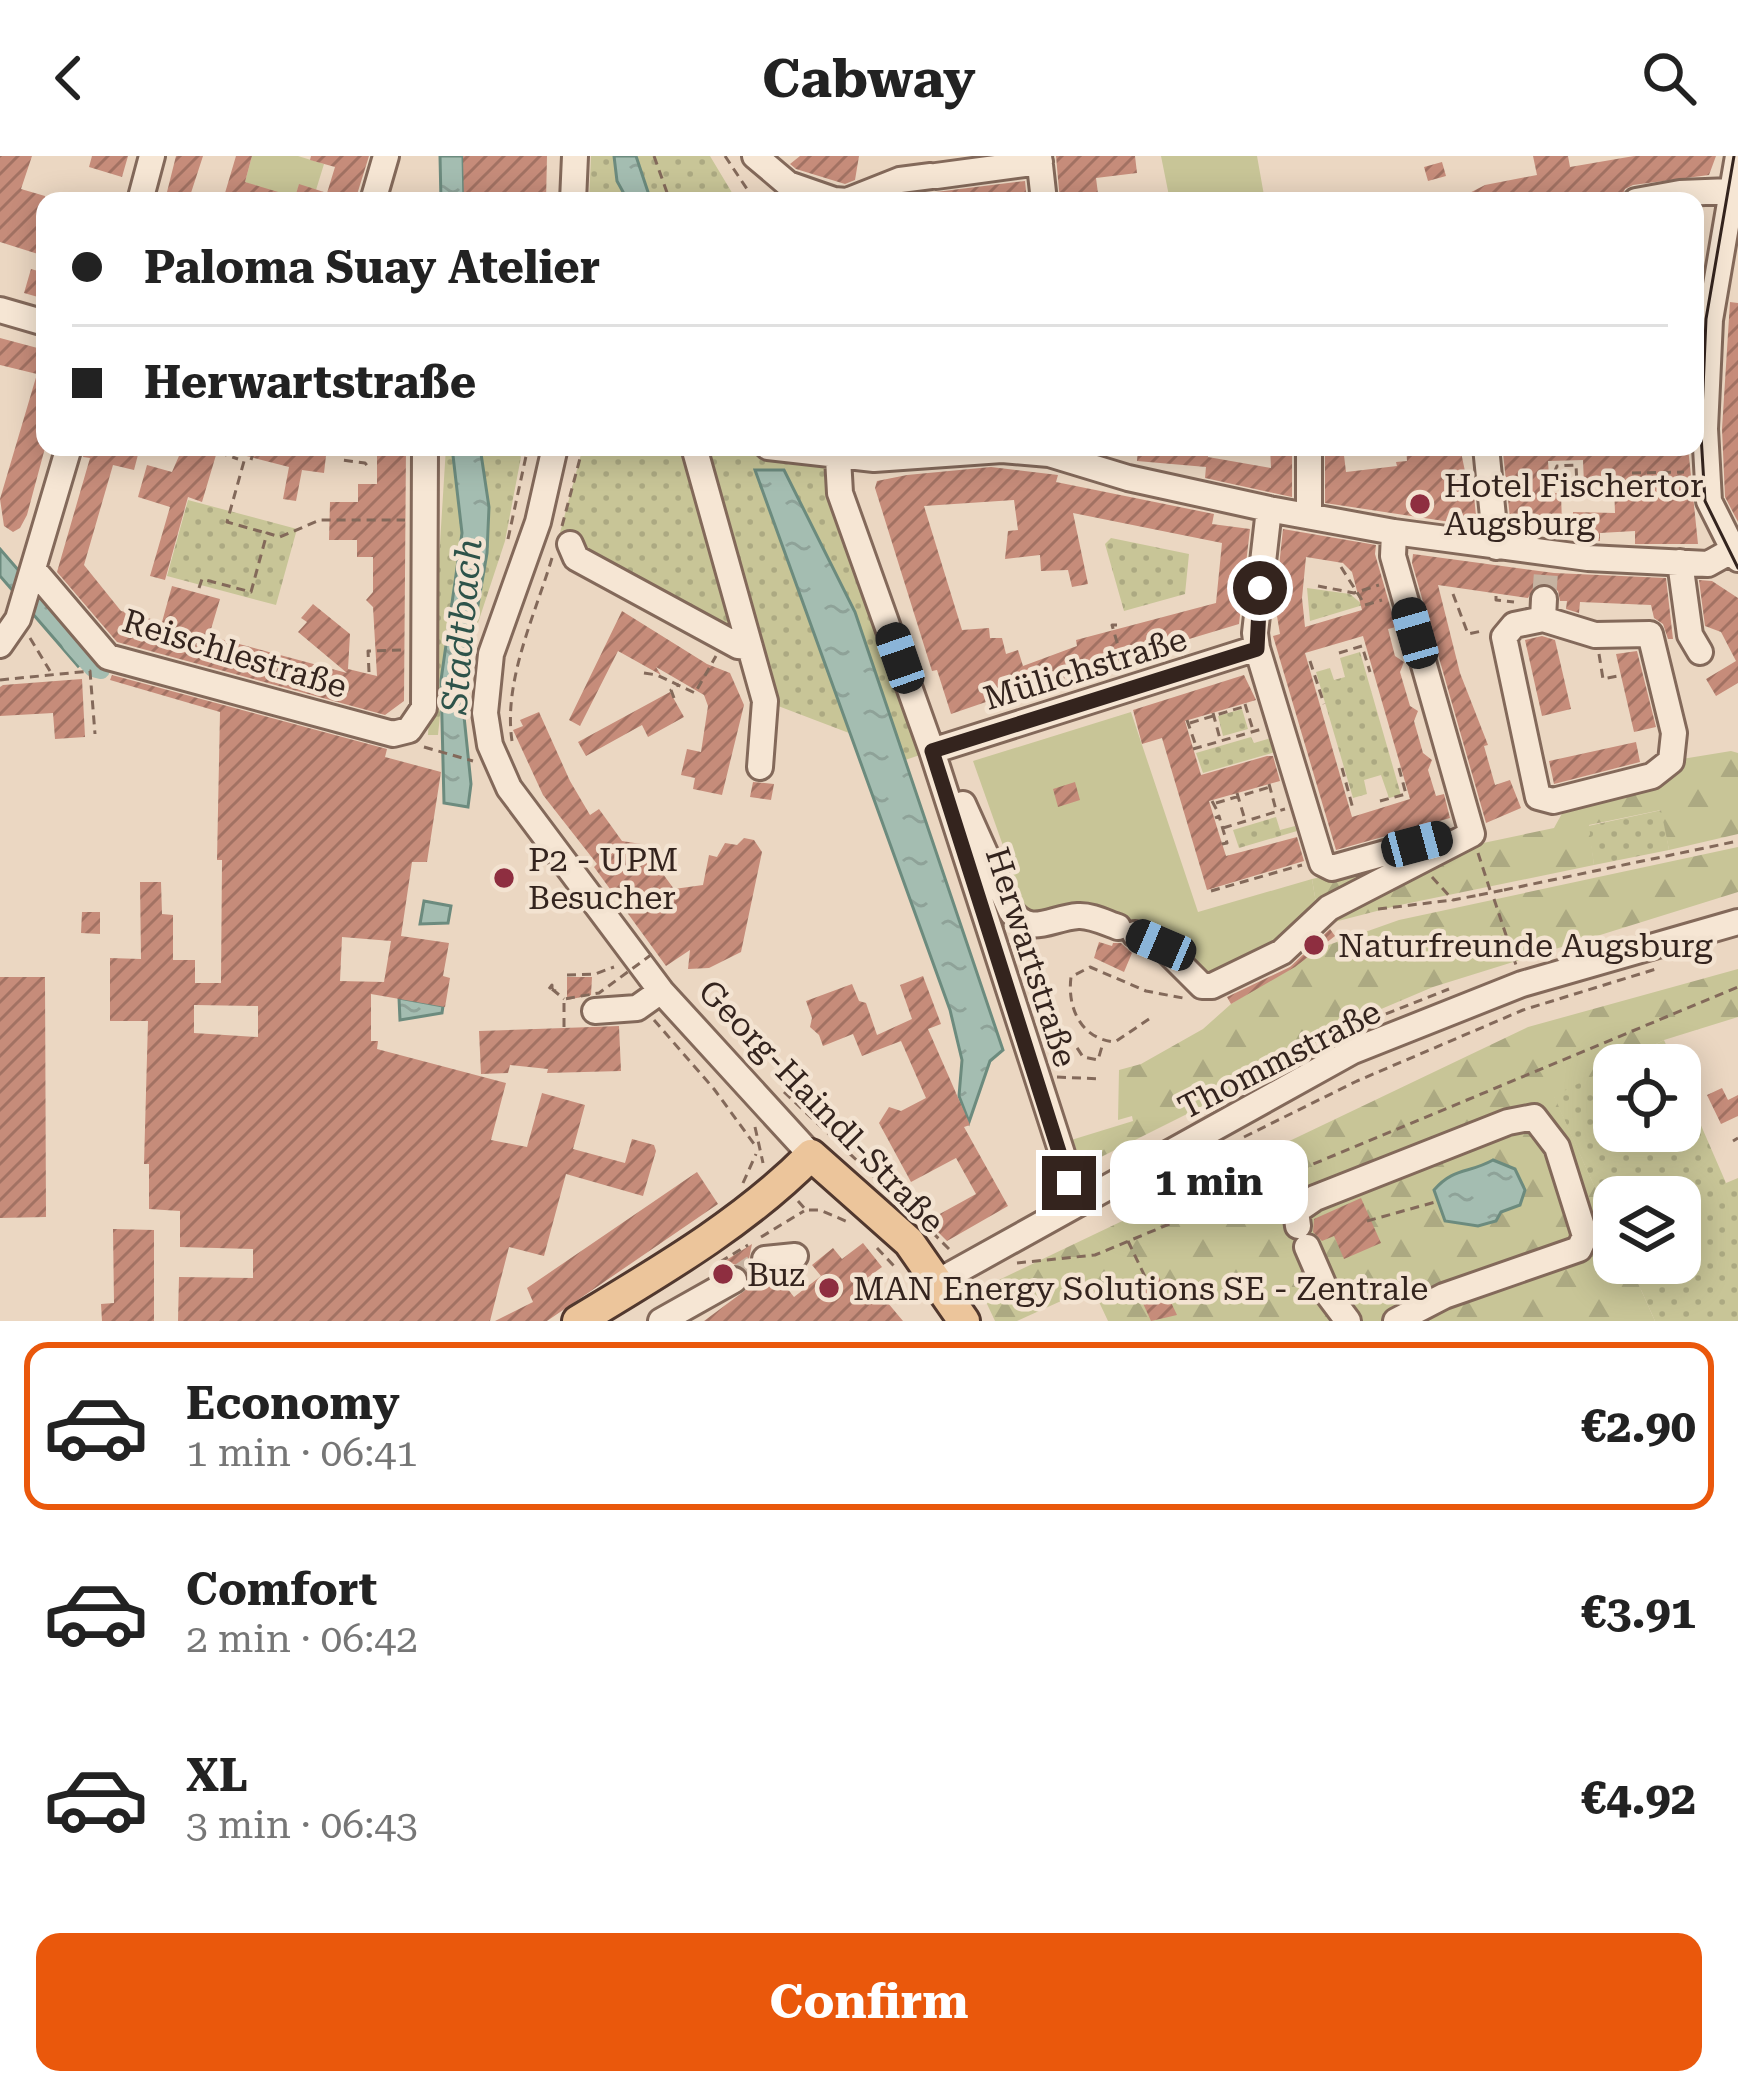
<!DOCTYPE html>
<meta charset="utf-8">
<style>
:root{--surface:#fff;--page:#f2f2f2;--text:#222;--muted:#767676;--line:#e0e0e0;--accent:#ea580c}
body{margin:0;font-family:"Roboto Serif",serif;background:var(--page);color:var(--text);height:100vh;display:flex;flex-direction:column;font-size:45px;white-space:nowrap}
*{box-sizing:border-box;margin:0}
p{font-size:39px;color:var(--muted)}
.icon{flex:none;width:66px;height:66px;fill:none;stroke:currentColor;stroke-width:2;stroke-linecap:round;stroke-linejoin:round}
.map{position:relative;height:1165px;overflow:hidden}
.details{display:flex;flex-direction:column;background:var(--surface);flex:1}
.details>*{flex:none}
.top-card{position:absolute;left:36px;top:36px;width:1668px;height:264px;border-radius:24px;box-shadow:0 6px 30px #0003;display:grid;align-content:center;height:264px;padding:0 36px;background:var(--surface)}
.tools{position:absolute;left:1593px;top:888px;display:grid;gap:24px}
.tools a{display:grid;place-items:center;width:108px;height:108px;border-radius:24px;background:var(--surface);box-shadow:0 6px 30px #0003;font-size:60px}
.end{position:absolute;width:54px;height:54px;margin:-27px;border:15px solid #34241e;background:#fff;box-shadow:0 0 0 6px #fff}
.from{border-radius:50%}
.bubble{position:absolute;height:84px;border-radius:24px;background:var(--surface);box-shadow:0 6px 30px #0003;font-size:39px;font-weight:700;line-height:84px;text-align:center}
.car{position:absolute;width:36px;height:72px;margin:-36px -18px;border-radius:15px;box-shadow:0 0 9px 3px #0007;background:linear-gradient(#222 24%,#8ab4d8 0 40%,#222 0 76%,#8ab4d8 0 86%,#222 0)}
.top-card b{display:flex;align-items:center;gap:42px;height:114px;font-size:45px}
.top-card b+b{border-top:3px solid var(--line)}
.top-card i{width:30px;height:30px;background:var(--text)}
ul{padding:21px 0 0;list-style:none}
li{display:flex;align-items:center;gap:36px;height:168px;margin:0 24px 18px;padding:0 12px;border:6px solid transparent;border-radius:24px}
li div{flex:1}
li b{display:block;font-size:45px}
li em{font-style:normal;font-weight:700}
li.selected{border-color:var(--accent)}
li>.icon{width:108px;height:108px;stroke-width:1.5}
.action{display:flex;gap:24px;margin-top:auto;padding:24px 36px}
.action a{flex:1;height:138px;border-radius:24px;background:var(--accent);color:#fff;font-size:48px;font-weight:700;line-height:138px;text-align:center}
header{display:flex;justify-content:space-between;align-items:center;height:156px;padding:0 36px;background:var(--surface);font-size:54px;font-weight:700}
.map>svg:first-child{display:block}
.grass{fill:url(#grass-dots)}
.forest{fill:url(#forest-firs);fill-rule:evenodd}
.garden{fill:#c8c597}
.water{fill:url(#water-ripples);stroke:#6c8b7e;stroke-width:3}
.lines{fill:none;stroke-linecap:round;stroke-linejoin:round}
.canal{stroke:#a4bdb1;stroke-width:18}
.building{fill:url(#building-hatch);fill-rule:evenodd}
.minor-tunnel{stroke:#c6b3a1;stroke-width:24;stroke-dasharray:24 12;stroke-linecap:butt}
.minor-casing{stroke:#83695a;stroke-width:30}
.major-casing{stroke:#51382e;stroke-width:36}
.path{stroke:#83695a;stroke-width:3;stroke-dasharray:9 6;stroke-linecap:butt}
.minor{stroke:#f6e6d4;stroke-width:24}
.major{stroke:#ecc59b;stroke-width:30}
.tram{stroke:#34241e;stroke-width:3}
.path-bridge{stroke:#83695a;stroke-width:3;stroke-dasharray:9 6;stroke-linecap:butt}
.route{stroke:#34241e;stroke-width:15}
.poi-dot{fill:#8e2e40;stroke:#f3e3d1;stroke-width:4.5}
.labels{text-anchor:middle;stroke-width:9;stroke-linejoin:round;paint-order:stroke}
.poi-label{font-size:33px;fill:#34241e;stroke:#f3e3d1;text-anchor:start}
.street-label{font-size:33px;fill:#34241e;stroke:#f3e3d1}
.water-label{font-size:36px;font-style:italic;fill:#2e534a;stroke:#f3e3d1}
</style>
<header><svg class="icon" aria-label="back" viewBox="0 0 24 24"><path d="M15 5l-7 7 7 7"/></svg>Cabway<svg class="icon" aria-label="search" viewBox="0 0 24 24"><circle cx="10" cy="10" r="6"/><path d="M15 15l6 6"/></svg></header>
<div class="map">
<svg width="1738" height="1165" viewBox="0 0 1738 1165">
<defs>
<pattern id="grass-dots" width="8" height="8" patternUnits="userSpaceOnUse" patternTransform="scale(3)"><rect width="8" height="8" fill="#c8c597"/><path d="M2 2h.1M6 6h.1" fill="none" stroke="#aca982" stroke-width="1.8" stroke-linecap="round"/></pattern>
<pattern id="forest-firs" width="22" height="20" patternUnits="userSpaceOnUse" patternTransform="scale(3)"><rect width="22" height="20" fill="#c8c597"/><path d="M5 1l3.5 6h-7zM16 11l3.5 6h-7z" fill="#aca982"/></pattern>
<pattern id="water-ripples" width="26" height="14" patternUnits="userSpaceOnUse" patternTransform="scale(3)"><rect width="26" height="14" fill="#a4bdb1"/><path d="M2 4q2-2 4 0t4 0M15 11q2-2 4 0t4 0" fill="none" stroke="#8ea298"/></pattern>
<pattern id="building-hatch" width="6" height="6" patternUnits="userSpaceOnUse" patternTransform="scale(3)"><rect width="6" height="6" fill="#c68c7a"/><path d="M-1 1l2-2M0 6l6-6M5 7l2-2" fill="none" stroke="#a27263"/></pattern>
</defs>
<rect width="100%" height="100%" fill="#ebd7c2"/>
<path class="grass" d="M591,0H710L737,45H589Z
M446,291H515L521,301L505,385L476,473L447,490L438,579H428Z
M583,291H817L838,302L932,595L905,604L855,456L784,315H756L849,577L765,545L750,491L558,384Z
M188,344L297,373L276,449L167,420Z
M1111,382L1189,398L1185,438L1124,455L1105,388Z
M1307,432L1350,438L1363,449L1310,465Z
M1360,496L1401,639L1389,642L1381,619L1364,624L1367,638L1353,642L1316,516L1330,512L1334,524L1345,521L1340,502Z
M1242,553L1248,573L1223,580L1218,560Z
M1251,581L1254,587L1271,582L1275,596L1203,617L1196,597Z
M1662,654L1669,694L1594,709L1588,670Z
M1276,661L1280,674L1295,670L1297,675L1239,692L1233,674Z
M1664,884L1675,909H1614V975H1680V921L1726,1027L1738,1022V1165H1655L1629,1107H1680V1041H1614V1074L1553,939Z"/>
<path class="forest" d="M1731,595L1738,597V678L1669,694L1661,654L1589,669L1594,709L1400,749L1288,778L1317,753L1312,723L1554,672L1565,652L1682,603Z
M1738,691V736L1433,831L1360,862L1205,949L1083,1010L1073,985H1068L1133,965L1132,960L1118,964L1119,914L1141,908L1203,873L1231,848L1320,792L1399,764Z
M1738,813V861L1664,884L1554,940L1614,1074V1107H1629L1655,1165H1108L1092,1131L1017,1165H995L980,1133L1528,871ZM1493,1004L1501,1056L1496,1065L1478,1070L1445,1065L1435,1034C1453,1010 1468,1018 1493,1004Z"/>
<path class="garden" d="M252,0H298L324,8L316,34L299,29L294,45L245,26Z
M1161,0H1257L1265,45H1170Z
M1131,556L1198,756L1312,723L1317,753L1272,792L1208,825L1143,771L1083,753L1030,766L973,605Z"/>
<path class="water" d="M440,0H463L464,45H441Z
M614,0H636L651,45H628L617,25Z
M452,291H480L489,351L487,397L462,541L471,628L468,651L444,647L441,524L462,377Z
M755,314H784L855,456L1003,894L990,905L969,966L959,940L962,904L950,854Z
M0,393L91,498L78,510L0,420Z
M424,745L451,750L448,767L420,768Z
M399,842L443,850L442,857L400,864Z
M1493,1004L1515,1013L1525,1034L1520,1049L1501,1056L1496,1065L1478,1070L1445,1065L1434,1034C1454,1011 1468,1018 1493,1004Z"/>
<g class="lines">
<path class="canal" d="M71,487L93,512L101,514"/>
</g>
<path class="building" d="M0,0H32L21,33L45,40V76L38,98L0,86Z
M92,0H128L122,21L89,11Z
M176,0H203L189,43L167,36Z
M236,0H252L245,26L295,41L299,28L327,37L335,11L310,4L311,0H369L355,45H237L238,41L225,37Z
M463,0H547L546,45H464Z
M800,0H859L855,24L845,28L796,13L790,8Z
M1056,0H1135L1137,17L1096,22L1099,45H1060Z
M1533,0H1568L1570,11L1634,0H1716L1709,19L1633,29L1625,33L1620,45H1586L1584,37L1553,45H1454L1485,29L1537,19Z
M1442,6L1446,20L1428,25L1424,11Z
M1025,25L1027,45H898L904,40Z
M31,113L45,117V143L24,137Z
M1730,146L1738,147V366L1725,341L1722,273Z
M0,182L45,194V292L27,359L20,372L13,376L4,370L0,343L37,218L0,209Z
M85,291H140L134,314L113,309L84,409L121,455L162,466L172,430L220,443L209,480L347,517L298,476L307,466L301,462L313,448L350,478L348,513L377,520L373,451L366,444L373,436V401H357V384H329L330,346H358V328H377V291H406L404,545L385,559L117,486L57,416L90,302L83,301Z
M231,291H327L324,317L302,314L296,345L283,343L289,311L231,296Z
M1138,291H1209L1208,301L1271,312L1270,291H1292V341L1205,322L1206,311L1137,305Z
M1325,291H1343L1346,316L1397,310L1396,306L1407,305L1406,291H1460L1468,330L1473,329L1477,370L1325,347Z
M1512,291H1688L1698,388H1635V375L1600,377V385L1573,383V356L1615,357L1614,328L1584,329L1583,304L1548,305L1550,336L1561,338L1562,367L1510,362L1503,297L1513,296Z
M182,293L216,299L202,346L188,341L165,424L150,420L170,351L138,341L147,309L172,316Z
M991,311L1058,319L1056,326L1214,358L1212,368L1250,373L1239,468L1106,508L1108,512L1067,525L1066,522L1030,531L951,558L937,514L932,515L875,332L877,325L907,319ZM1014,344L1018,374L1008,375L1005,403L1040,399L1041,415L1068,414L1072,431L1088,428L1073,357L1222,387L1216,447L1076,484L1077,490L1023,510L1018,494L1006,498L1002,482H990L989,472L962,474L924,350Z
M1283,373L1376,389L1375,398L1396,471L1388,473L1395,500L1404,506L1400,516L1410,550L1418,555L1414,565L1423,597L1432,604L1428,614L1436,640L1444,638L1450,662L1336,694L1273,480L1280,478L1275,448ZM1306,401L1343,407L1352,416L1362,454L1305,471L1302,442ZM1363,480L1410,643L1352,661L1305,497Z
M1413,398L1554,417L1666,422L1673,483H1668L1663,468L1654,462L1651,449L1580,446L1579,457L1566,453L1567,445H1560L1558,435L1546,427L1536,429L1528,442L1438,429L1460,517L1488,589L1484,590L1495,629L1510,624L1521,652L1486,667L1412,407Z
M1699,424L1712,425L1738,442V527L1716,540L1706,523L1736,505L1721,476L1705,470Z
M622,455L707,508L730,517L744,549L722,639L693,633L695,622L681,619L687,593L701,596L708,550L704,539L656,511L661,519L618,495L580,570L569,564Z
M1542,480L1555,484L1571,553L1542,560L1525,484Z
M1637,495L1656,571L1634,576L1616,498Z
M112,519L387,593L385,601L441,616L427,706H412L401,780L449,787L443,820L450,822L445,851L371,838V885H378L377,893L506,927L491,984L527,991L542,937L585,949L573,993L625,1007L632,983L654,989L656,995L643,1040L566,1018L544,1100L509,1091L490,1165H178L179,1121L253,1122V1093L180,1091V1055L149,1053V1008H144L148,865H110V802L141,803L140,726H161L162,758L173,759V804H195V827H221L222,704H217L220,556L110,524ZM342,781L391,785L384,826L340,825ZM194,849L258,850V881L194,877Z
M1244,519L1256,544L1185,565L1201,619L1267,600H1273L1280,625L1209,645L1219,678L1226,700L1297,681L1304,705L1207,734L1162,582L1142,588L1133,554Z
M82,523L85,581L55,583L53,557L0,560V531L3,529Z
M670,536L684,561L648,581L642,569L586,600L578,586Z
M539,556L570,625L590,659L599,653L622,685L641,688L674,733L703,729L709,699L717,701L725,687L737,689L744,682L754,684L762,696L741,796L709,812L688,813L690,794L666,810L594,711L597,708L543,639L513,574L523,570L520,564Z
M1636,586L1640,606L1554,628L1549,605Z
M753,626L774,628L771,644L750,641Z
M1075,626L1080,644L1058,651L1053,633Z
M82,756H100V778L81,777Z
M1330,773L1335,780L1295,811L1231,848L1227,841L1290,811Z
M1099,786L1112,790L1113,787H1121L1132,797L1124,816L1094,802Z
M923,820L941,868L928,873L970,969L964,971L1008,1050L947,1085L927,1065L976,1038L956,1002L911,1026L879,967L889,951L901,955L926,942L901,885L862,900L853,878L823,890L819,879L810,871L812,862L806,845L852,828L859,845L866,847L877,879L912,863L900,829Z
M0,821H45L46,1061L0,1062Z
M567,821H592L591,839L567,844Z
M619,870L621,915L547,917L548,913L510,909L508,917L481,918L479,875Z
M1722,932L1728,944L1738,939V960L1721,968L1707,939Z
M697,1016L718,1048L547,1165H495L533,1146L527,1132Z
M1361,1042L1381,1087L1344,1103L1334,1080L1322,1085L1313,1076L1314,1063Z
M113,1073L154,1074V1165H102L101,1148L114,1147Z
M863,1087L882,1111L867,1122L903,1165H704L747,1133L750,1123L743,1111L733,1108L723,1111L720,1108L752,1088L749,1103L752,1113L759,1118H776L794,1141L821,1120L812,1109L833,1092L842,1103Z
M1159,1121L1177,1159L1151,1165L1136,1132Z"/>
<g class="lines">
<path class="minor-tunnel" d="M1544,443L1546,416
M734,1124L765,1103"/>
<defs>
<path id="minor" d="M755,0L788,28L834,44L847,45L900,24L931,20
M1039,0L1044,45
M1738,0L1710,164L1705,273L1709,345L1738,403
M936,20L1040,6
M140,45L152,0
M373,45L386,0
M573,45L575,0
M1636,45L1680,37L1731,35
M0,154L45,167
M555,291L538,366L491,498L485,557L490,589L509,632L661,835L811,999
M694,291L765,545L760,611
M768,291L874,303L1002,294L1049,298L1128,322L1269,353L1394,376L1588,402L1708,408L1733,394
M1309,291V359
M1486,291L1496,391
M838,302L840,337L932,595L1078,1047
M1269,353L1255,477L1257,492L1322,707L1332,712L1439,682
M570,388L576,402L738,490L750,491
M1680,406L1690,479L1700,496
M33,413L108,501L393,578L409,574L424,552L425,291
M1543,463L1595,479L1650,478L1674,577L1671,605L1652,620L1553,645L1538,641L1504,481L1514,469L1543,463L1544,443
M0,489L18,463L69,291
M932,595L1257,492
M963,648L1011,755C1031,781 1050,762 1078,760C1091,759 1106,767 1118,771
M1135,778L1161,789L1202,830H1212L1282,796L1329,752L1472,678L1393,400L1394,376
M595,855L637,852L661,835
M1298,1070L1296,1055L1315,1042L1508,966L1534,961L1557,991L1585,1080L1579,1093L1444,1140L1396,1165
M1307,1091L1327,1137L1348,1165
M765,1103L795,1100
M939,1125L1353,895L1522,828L1738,766
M661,1165L734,1124"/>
<path id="major" d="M578,1165C659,1116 744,1067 811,999L909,1086L964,1165"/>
</defs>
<use href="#minor" class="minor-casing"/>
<use href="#major" class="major-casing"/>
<path class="path" d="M654,0L670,45
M725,0L755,45
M204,291L238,303
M248,291L227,366L266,377
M343,291L342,304L365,307L370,313
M251,304L255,291
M1554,317L1557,310L1576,309L1577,329
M1632,317L1684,316
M562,370L583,291
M508,383L528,291
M1341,411L1365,449L1382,444
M1318,430L1354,437L1379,429
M199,432L202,423L251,436L267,377L280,381L320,364H405
M1453,438L1468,478L1482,475
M1496,440V444L1514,446
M1117,469H1112L1125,514
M30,482L50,515
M1339,497L1362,490L1370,516
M1599,498L1603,523L1618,520
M1310,505L1324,548
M369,516L368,495L404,494
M644,517L657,519L695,537L716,500
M0,524L90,515L95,578
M674,542L671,534L679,528
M1245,548L1253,574
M1213,557L1220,583
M1187,564L1196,590
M1190,567L1246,550
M512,585C503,525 535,459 552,402
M424,591L473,605
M1193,593L1262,573
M1342,612L1353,653
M1269,628L1276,654
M1237,637L1245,664
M1212,645L1219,658
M1380,645L1406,638L1399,612
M1216,647L1270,631
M1215,662L1219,660L1227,687L1222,688
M1223,672L1285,653
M1478,697L1490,734
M1432,721L1453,744L1479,739
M1504,734L1738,685
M1211,735L1302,709
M1494,743L1516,809
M1378,753L1453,744
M567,819L595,818L614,811
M552,833V829L549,833L556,835
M1149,863L1115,886C1081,883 1067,852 1071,821L1090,811L1146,835L1183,842
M654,864L714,933L757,992
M1358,869L1449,833
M1052,889L1072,884L1083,901L1098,904L1103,887
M1057,921L1101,923
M784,936L882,1028
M755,971L763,1007
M1244,981L1357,925L1523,854L1656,813
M1733,985L1738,982
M743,1027L756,998
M798,1045L806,1054H820L848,1066
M1367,1065L1439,1045
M932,1076L951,1095
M761,1081L804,1055
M1128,1085L1148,1127
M877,1092L895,1111
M720,1106L748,1089
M1017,1107L1095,1099L1738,831
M973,1127L982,1146"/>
<use href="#minor" class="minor"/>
<use href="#major" class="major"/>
<path class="tram" d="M1734,0L1706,163L1701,279L1705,345L1738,412"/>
<path class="path-bridge" d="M1479,739L1504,734
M552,833L564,843
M564,871V843L599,837L655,796"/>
</g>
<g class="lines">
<path class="route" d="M1069,1027L932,595L1257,493L1260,432"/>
</g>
<g class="poi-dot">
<circle cx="1420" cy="348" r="12"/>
<circle cx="504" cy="722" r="12"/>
<circle cx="1314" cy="789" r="12"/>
<circle cx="723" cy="1118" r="12"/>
<circle cx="829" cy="1132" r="12"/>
</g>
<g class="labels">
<g class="poi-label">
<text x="1444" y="341">Hotel Fischertor<tspan x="1444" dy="38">Augsburg</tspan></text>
<text x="528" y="715">P2 - UPM<tspan x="528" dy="38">Besucher</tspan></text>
<text x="1338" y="801">Naturfreunde Augsburg</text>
<text x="747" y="1130">Buz</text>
<text x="853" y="1144">MAN Energy Solutions SE - Zentrale</text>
</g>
<g class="street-label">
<text transform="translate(235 497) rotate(17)" y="12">Reischlestraße</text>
<text transform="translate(1085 512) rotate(-17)" y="12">Mülichstraße</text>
<text transform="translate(1032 801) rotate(72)" y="12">Herwartstraße</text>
<text transform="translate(1279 903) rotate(-27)" y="12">Thommstraße</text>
<text transform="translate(822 950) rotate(46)" y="12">Georg-Haindl-Straße</text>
</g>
<g class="water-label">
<text transform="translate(461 470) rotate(-85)" y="13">Stadtbach</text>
</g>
</g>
</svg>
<div class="tools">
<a><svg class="icon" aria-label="locate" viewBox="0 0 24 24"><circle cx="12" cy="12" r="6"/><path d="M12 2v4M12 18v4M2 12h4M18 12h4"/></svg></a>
<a><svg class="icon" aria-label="layers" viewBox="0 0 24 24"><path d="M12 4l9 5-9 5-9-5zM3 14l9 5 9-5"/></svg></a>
</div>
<i class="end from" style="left:1260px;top:432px"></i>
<i class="end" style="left:1069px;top:1027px"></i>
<div class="bubble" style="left:1110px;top:984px;width:198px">1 min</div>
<i class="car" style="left:1415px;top:477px;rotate:344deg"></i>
<i class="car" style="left:900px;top:502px;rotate:341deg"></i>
<i class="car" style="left:1417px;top:688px;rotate:75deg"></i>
<i class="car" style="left:1161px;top:789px;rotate:293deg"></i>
<div class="top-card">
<b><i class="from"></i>Paloma Suay Atelier</b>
<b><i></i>Herwartstraße</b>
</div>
</div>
<section class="details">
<ul>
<li class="selected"><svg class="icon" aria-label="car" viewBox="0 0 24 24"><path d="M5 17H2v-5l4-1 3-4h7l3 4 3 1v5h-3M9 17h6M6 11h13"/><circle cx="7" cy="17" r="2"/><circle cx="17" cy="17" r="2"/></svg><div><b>Economy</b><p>1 min · 06:41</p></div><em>€2.90</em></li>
<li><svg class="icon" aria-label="car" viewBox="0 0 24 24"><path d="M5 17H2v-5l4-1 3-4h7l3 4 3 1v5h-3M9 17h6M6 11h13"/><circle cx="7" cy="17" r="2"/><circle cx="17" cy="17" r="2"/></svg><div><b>Comfort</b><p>2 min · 06:42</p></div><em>€3.91</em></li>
<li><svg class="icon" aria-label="car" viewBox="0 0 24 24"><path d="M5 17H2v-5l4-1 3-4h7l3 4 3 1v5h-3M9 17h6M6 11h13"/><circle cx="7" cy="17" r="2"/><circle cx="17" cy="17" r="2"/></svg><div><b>XL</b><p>3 min · 06:43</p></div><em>€4.92</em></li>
</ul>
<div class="action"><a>Confirm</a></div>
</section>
